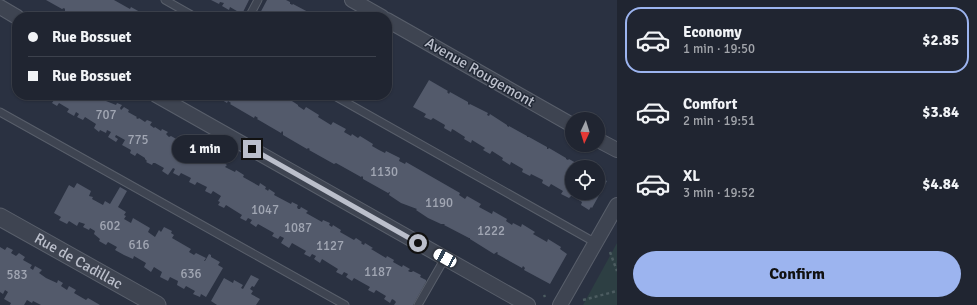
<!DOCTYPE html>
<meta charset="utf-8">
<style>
:root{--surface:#202531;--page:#282d39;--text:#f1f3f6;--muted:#a2a5ab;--line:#3d424d;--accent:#9cb4ef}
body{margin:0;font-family:Signika,sans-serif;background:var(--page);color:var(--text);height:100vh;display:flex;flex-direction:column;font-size:15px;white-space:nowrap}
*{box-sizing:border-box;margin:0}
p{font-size:13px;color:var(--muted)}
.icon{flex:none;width:22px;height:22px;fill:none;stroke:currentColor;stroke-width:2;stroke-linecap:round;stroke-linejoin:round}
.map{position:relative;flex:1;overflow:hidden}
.sheet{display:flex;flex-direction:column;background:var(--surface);width:360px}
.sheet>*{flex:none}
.guide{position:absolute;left:12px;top:12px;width:380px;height:88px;border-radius:16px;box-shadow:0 1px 3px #0004,0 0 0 1px var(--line);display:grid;align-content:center;height:88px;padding:0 16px;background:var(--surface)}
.needle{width:26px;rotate:184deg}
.fabs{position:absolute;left:565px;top:112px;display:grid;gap:8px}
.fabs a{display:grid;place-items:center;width:40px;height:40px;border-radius:50%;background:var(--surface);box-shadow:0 1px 3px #0004,0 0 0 1px var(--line);font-size:20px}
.end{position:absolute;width:18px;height:18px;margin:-9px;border:5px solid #bbbfcb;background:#111;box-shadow:0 0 0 2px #111}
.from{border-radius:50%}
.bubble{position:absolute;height:28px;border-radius:14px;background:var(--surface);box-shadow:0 1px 3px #0004,0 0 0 1px var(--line);font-size:13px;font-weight:800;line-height:28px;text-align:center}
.car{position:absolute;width:12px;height:24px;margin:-12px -6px;border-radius:5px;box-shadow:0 0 3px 1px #0007;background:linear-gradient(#fff 24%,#345 0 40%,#fff 0 76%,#345 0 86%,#fff 0)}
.guide b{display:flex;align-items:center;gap:14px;height:38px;font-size:15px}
.guide b+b{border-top:1px solid var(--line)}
.guide i{width:10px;height:10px;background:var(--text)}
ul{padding:7px 0 0;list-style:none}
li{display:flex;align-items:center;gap:12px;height:66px;margin:0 8px 6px;padding:0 8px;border:2px solid transparent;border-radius:16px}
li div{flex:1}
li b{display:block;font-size:15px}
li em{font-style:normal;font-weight:800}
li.on{border-color:var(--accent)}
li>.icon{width:36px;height:36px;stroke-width:1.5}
.action{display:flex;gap:8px;margin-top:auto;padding:8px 16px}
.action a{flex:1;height:46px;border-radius:24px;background:var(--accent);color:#111;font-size:16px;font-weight:800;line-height:46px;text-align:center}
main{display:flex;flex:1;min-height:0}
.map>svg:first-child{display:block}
.green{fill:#2d3f43}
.building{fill:#535a6b}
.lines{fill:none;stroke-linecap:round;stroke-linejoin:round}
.service-casing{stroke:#595f6b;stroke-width:9}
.minor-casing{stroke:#595f6b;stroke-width:16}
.tertiary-casing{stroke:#595f6b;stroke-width:19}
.path{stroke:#4c5c60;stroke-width:2.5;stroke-dasharray:3 3;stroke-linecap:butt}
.service{stroke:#3e4451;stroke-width:7}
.minor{stroke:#3e4451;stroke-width:14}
.tertiary{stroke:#3e4451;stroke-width:17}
.route{stroke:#bbbfcb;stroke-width:5}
.labels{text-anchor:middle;stroke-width:3;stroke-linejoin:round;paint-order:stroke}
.number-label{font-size:13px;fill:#a1a6b3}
.street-label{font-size:15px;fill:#bbbfcb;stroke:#222936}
</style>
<main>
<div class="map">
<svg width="617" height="305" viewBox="0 0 617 305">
<rect width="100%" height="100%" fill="#2a3141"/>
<path class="green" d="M617,243V305H583Z"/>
<path class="building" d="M46,0H114L130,9L131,7L149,17H76L65,11V9L64,8L62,9Z
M211,0H249L242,14L230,7L229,10L222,6L224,3L220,2L219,4Z
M267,0H286L290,2V4H291L292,5L293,4L310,13L309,15L316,17H258Z
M429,80L448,91L447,92L449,94L450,92L468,102V104L469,105L470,104L488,113L487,115L489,116L490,114L507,125V126L509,127V126L527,136V137H529L547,147V149H548L549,148L566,158V159L568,160L569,159L583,167H572V193H598V176L607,181L592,208L591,207L589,210L581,205L582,202L572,196H571L569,198L561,194L563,191L551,184L549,187L542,183L543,180L531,174L530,176L522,172L523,169L511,162L510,165L502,160L503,158L492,151L490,154L483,150L485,148L472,140L471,143L464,139L465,137L454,130L452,129L451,132L444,128L445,125L433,118L431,120L424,117L426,114L413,107Z
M45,95H98L106,101L116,105L117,103L122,105L120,108L121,110L124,107L129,110L128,112L137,117L136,118L138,119L139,118L145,122L147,120L152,122L150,125L154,128L155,127L161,131L162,129L168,132L166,134L169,137L171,136L178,140L179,138L184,141L183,143L185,144V145L188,146L189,144L195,147L194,149L204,155L205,153L211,156L209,158L220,164L221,161L227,165L225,167L235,172L236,170L244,175L243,177L259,186L260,183L266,187L265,189L267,190L268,191L269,189L275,193L274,195L291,204L292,202L298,205L297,207L298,209H300L301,207L308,211L306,213L322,222L323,220L330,223L329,225L332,227L333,225L341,230L340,232L354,240L356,238L362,242L361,243L362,244L364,245L365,243L373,248L371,249L386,258L387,256L394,260L393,262L402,267L403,265L410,269L408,271L410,272H412L413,271L421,275L420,277L426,280V282L413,305H394L396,302L394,300L392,299L390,303L384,299L386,296L376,290L374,293L368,290L370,287L354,278L352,281L346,277L348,274L344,272L342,275L336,272L338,269L322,259L320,263L314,259L316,256L312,254L310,257L304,254L306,251L292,243L289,248L281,243L284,238L280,236L278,239L272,236L274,233L258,224L256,227L250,223L252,220L248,218L246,221L240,218L242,215L226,205L224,208L218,205L220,202L218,201L221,196L213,191L211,194L205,191L207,187L197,182L195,185L189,182L191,178L181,173L179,176L173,173L175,169L173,168L168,175L162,171L164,168L155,163H153L152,165L146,162L147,161L145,159V158L137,153L135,156L130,153L131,150L122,145L125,140L116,135L115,137L118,139L116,142L108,137L111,132L107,130L106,133L100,130L99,132L94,128L96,124L85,117L83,120L77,117L79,114L76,112L74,116L67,112L69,109L59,103L57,106L52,103L54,100Z
M214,95H287L293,98L292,101L298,105V106L304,110L306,107L319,115L318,117L331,125L333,122L346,129L344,132L351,136L352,134L358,138L360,136L373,144L372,146L379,150L385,153L386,151L400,158L399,161L405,164L406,162L460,193L459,195L465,199L467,196L481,204L479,207L492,214L493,211L507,219L506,221L512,225L513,223L521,227L522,224L535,232L533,234L547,242L548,239L561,247L560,249L567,254L550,284L524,270L525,268L523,266L522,268L497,254L498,253L497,252L494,254L470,239V238H469L444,225L445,224H441L428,218L416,210L417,209L401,203L389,195L390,192L388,193L363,179V177L362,176L361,177L336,163L334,164L309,150L310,149L308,148L307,149L283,135V132L282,131L281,133L257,119L258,118L255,116L254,118L230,104L231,103L228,101L227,103Z
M77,183L91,191L89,196L93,197L92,199L103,205L105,201L110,204L120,187L127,191L118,207L126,212L124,215L126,216L124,219L131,223L133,218L150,228L148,232L155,237L159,230L161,232L164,227L172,231L171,233L174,235L172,238L191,249L189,252L194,255L196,253L206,258L204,261H205L209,254L211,255V257L220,262L218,265L223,268L206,297L201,294L200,297L193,294L195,291L186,286L184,289L177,285L178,281L170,277L168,281L160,277L162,272L154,267L151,272L144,267L146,263L134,256L133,259L124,255L115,250L117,247L108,242L106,245L99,241L100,239L94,234L95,231L90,228L89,230L83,227L85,224L79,222L77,226L69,221L67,224L59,220L61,217L54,213L69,185L74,188Z
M0,247L5,250L7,247L13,250L11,253L16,256L19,253L25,257L23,260L32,265L30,268L33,270L35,266L42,270L39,273L46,278L57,283L58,280L63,283L61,286L67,290L69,286L76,290L74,293L86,300L88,298L100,305H41L33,301L32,303L27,300L24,305H10L11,303L4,299L8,292L5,290L3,294L0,292Z
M251,275L259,279L254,287L252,286L250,289L253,291L251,294L260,299L256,305H217L211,301L224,278L233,283L234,280L243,285L241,288L243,289Z"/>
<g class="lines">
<defs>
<path id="service" d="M165,0L195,17
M249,17L258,0
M333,95L596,243
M0,112L345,305
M418,305L445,258"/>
<path id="minor" d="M352,0L382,17
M0,7L17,17
M387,20L572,125
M156,95L528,305
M598,140L617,150
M560,305L617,205"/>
<g id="tertiary">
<path id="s1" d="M0,217L157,305"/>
</g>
</defs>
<use href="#service" class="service-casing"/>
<use href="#minor" class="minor-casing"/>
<use href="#tertiary" class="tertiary-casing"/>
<path class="path" d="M610,252L617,271
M544,295L545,297
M583,300L617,291"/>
<use href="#service" class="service"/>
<use href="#minor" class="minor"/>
<use href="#tertiary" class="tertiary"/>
</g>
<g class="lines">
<path class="route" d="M252,149L418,243"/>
</g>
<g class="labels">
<g class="number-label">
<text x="106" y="119">707</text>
<text x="138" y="144">775</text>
<text x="384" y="176">1130</text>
<text x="439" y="207">1190</text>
<text x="265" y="214">1047</text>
<text x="110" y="230">602</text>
<text x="298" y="232">1087</text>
<text x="491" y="235">1222</text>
<text x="139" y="249">616</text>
<text x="330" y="250">1127</text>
<text x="378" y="276">1187</text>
<text x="191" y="278">636</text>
<text x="17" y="279">583</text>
</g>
<g class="street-label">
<text transform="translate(480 72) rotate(30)" y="5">Avenue Rougemont</text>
<text dy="5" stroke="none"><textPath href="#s1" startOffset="90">Rue de Cadillac</textPath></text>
</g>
</g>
</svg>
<div class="fabs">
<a><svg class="needle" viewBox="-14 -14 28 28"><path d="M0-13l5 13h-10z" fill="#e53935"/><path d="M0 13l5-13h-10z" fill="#a2a5ab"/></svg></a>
<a><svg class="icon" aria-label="locate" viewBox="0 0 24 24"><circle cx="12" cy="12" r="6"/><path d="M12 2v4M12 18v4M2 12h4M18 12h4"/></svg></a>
</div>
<i class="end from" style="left:418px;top:243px"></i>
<i class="end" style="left:252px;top:149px"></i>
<div class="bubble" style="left:172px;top:135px;width:66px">1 min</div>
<i class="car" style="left:445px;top:258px;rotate:299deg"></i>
<div class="guide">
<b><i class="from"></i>Rue Bossuet</b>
<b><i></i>Rue Bossuet</b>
</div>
</div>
<section class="sheet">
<ul>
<li class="on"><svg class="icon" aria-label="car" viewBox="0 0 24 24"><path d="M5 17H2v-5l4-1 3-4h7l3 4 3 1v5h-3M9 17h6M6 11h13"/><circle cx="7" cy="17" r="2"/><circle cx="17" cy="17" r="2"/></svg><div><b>Economy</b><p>1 min · 19:50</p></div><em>$2.85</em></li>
<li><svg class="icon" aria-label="car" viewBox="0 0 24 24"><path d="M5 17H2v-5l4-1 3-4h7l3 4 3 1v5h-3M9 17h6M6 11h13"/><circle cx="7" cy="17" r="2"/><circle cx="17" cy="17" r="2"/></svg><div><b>Comfort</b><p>2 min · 19:51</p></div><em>$3.84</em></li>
<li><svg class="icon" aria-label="car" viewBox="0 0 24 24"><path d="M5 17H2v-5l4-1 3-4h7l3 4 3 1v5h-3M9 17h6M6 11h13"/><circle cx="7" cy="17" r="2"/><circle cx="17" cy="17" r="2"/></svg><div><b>XL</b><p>3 min · 19:52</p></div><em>$4.84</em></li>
</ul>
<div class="action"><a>Confirm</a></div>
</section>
</main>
